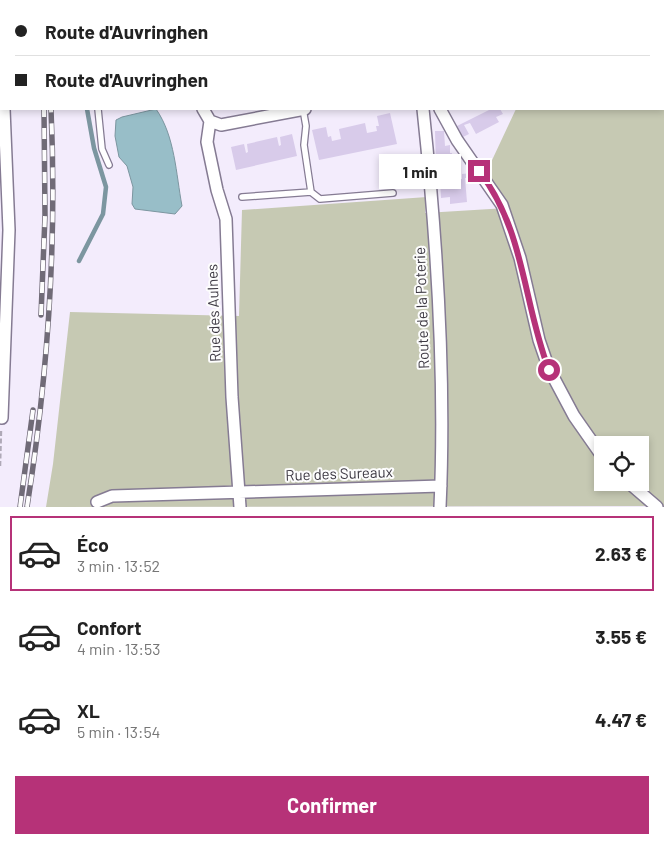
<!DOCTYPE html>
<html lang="fr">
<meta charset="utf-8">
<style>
:root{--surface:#fff;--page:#f2f2f2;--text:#222;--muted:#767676;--line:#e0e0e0;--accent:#b63278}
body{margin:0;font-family:Barlow,sans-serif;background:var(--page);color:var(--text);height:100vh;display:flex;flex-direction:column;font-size:19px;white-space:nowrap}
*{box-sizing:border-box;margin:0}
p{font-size:16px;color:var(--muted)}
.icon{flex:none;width:28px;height:28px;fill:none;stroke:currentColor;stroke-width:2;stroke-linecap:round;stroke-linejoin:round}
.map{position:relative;height:507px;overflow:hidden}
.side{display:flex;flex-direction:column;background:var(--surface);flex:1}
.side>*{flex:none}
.top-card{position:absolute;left:0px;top:0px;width:665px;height:110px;box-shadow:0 2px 8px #0003;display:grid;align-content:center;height:110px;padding:0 15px;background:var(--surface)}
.controls{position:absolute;left:594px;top:436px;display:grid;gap:10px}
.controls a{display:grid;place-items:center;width:55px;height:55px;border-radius:0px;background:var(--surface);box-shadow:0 2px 8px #0003;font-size:25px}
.end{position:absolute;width:22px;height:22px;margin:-11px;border:6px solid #b63278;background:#fff;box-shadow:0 0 0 2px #fff}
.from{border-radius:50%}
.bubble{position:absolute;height:35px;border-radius:0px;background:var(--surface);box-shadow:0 2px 8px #0003;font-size:16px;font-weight:700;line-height:35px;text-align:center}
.top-card b{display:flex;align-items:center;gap:18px;height:48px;font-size:19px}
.top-card b+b{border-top:1px solid var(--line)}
.top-card i{width:12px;height:12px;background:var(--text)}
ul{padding:9px 0 0;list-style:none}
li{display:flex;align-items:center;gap:15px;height:75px;margin:0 10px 8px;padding:0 5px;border:2px solid transparent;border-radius:0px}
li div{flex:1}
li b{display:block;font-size:19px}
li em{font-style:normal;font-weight:700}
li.on{border-color:var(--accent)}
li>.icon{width:45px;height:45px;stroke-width:1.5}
.button{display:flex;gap:10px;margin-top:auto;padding:10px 15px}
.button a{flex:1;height:58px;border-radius:0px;background:var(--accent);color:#fff;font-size:20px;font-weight:700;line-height:58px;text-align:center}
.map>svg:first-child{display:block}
.green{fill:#c6c9b3;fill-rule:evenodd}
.water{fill:#98bec8;stroke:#7c96a0}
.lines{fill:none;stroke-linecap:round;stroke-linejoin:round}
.stream{stroke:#7c96a0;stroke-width:4.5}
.building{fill:#d8cbea}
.lane-casing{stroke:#857b93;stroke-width:8}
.street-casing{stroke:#857b93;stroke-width:14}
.path{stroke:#afa9b7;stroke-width:2.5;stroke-dasharray:5 2.5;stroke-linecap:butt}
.lane{stroke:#fff;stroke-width:5.5}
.street{stroke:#fff;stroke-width:11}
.rail-casing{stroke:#706b77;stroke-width:5.5}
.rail{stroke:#fdfdfd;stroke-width:4;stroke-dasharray:11;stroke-linecap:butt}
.route{stroke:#b63278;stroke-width:6}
.labels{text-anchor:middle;stroke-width:4;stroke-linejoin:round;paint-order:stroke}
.street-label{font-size:15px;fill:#3c3842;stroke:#fdfdfd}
</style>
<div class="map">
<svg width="664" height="507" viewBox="0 0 664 507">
<rect width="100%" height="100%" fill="#f3ecfc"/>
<path class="green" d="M567,0H664V506L46,507L53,464L70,312L239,316L242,210L427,197L425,213L507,208L486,173L516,109H664V1ZM602,445H640V482H602Z"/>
<path class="water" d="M156,109C175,136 176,174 182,206L175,214L135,209L132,204L133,187L127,166L119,157L115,136L116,120L122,117Z"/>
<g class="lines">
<path class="stream" d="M81,0L82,1
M79,261L103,214L106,187L94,148L87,109"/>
</g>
<path class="building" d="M491,109H500L503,114L496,117L499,122L476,134L470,123L464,125L469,134L461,138L457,126Z
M390,113L397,144L319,160L312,130L326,127L328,137L331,136L332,141L341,139L339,129L365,123L367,133L377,131L376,126H379L377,116Z
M435,131H444L445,146L450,145V153H452L451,165L436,166Z
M292,134L297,156L236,170L231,147L244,144L246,153L248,152L247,144L277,137L279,146L281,145L280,137Z
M472,173L476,178H465L467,202L450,204V197L441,198L440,180L462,179V174Z"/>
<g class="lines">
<defs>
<path id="lane" d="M471,1L473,0
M98,109L102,149L109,165
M303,109L306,126L304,145L311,192L320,199L393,193
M242,197L311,192"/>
<path id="street" d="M176,0V1
M410,0V1
M197,1L201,0
M0,41L1,61
M203,109L210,121L221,125L305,109
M423,109C437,240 446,375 440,507
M440,109L457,140L502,205L520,258L539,340L549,369L574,416L602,456
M210,121L207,142L217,190L226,219L232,397L240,507
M2,418L9,230L4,109
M628,482L657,507
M97,502L112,496L441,486"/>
</defs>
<use href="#lane" class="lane-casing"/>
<use href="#street" class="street-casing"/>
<path class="path" d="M0,466L1,430"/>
<use href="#lane" class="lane"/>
<use href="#street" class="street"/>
<defs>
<path id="rail" d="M37,0V1
M45,0V1
M41,315L45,216L44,109
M20,507L33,410
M27,507C48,375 57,242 51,109"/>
</defs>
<use href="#rail" class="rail-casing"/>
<use href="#rail" class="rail"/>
</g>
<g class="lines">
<path class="route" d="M479,171C525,230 523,303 549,370"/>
</g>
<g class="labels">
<g class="street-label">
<text transform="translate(422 308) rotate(-92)" y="5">Route de la Poterie</text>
<text transform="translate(214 313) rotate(-92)" y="5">Rue des Aulnes</text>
<text transform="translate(339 474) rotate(-2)" y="5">Rue des Sureaux</text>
</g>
</g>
</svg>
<div class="controls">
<a><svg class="icon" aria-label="locate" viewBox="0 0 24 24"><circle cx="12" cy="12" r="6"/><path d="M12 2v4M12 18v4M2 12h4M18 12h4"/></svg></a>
</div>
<i class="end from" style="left:549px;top:370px"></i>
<i class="end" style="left:479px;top:171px"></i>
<div class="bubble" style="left:379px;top:154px;width:82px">1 min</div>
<div class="top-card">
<b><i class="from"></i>Route d'Auvringhen</b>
<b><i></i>Route d'Auvringhen</b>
</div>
</div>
<section class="side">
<ul>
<li class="on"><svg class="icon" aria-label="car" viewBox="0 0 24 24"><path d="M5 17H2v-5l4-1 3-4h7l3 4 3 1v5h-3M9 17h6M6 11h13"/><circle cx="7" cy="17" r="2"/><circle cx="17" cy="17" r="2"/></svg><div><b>Éco</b><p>3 min · 13:52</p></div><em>2.63 €</em></li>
<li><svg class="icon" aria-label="car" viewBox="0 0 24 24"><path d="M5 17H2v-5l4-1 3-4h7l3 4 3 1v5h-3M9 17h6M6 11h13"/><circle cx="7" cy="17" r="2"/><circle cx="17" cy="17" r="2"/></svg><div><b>Confort</b><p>4 min · 13:53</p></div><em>3.55 €</em></li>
<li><svg class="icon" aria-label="car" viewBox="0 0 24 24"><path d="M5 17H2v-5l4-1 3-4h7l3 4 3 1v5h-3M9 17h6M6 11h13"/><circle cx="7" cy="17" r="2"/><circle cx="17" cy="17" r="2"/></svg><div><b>XL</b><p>5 min · 13:54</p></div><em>4.47 €</em></li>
</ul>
<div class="button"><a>Confirmer</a></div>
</section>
